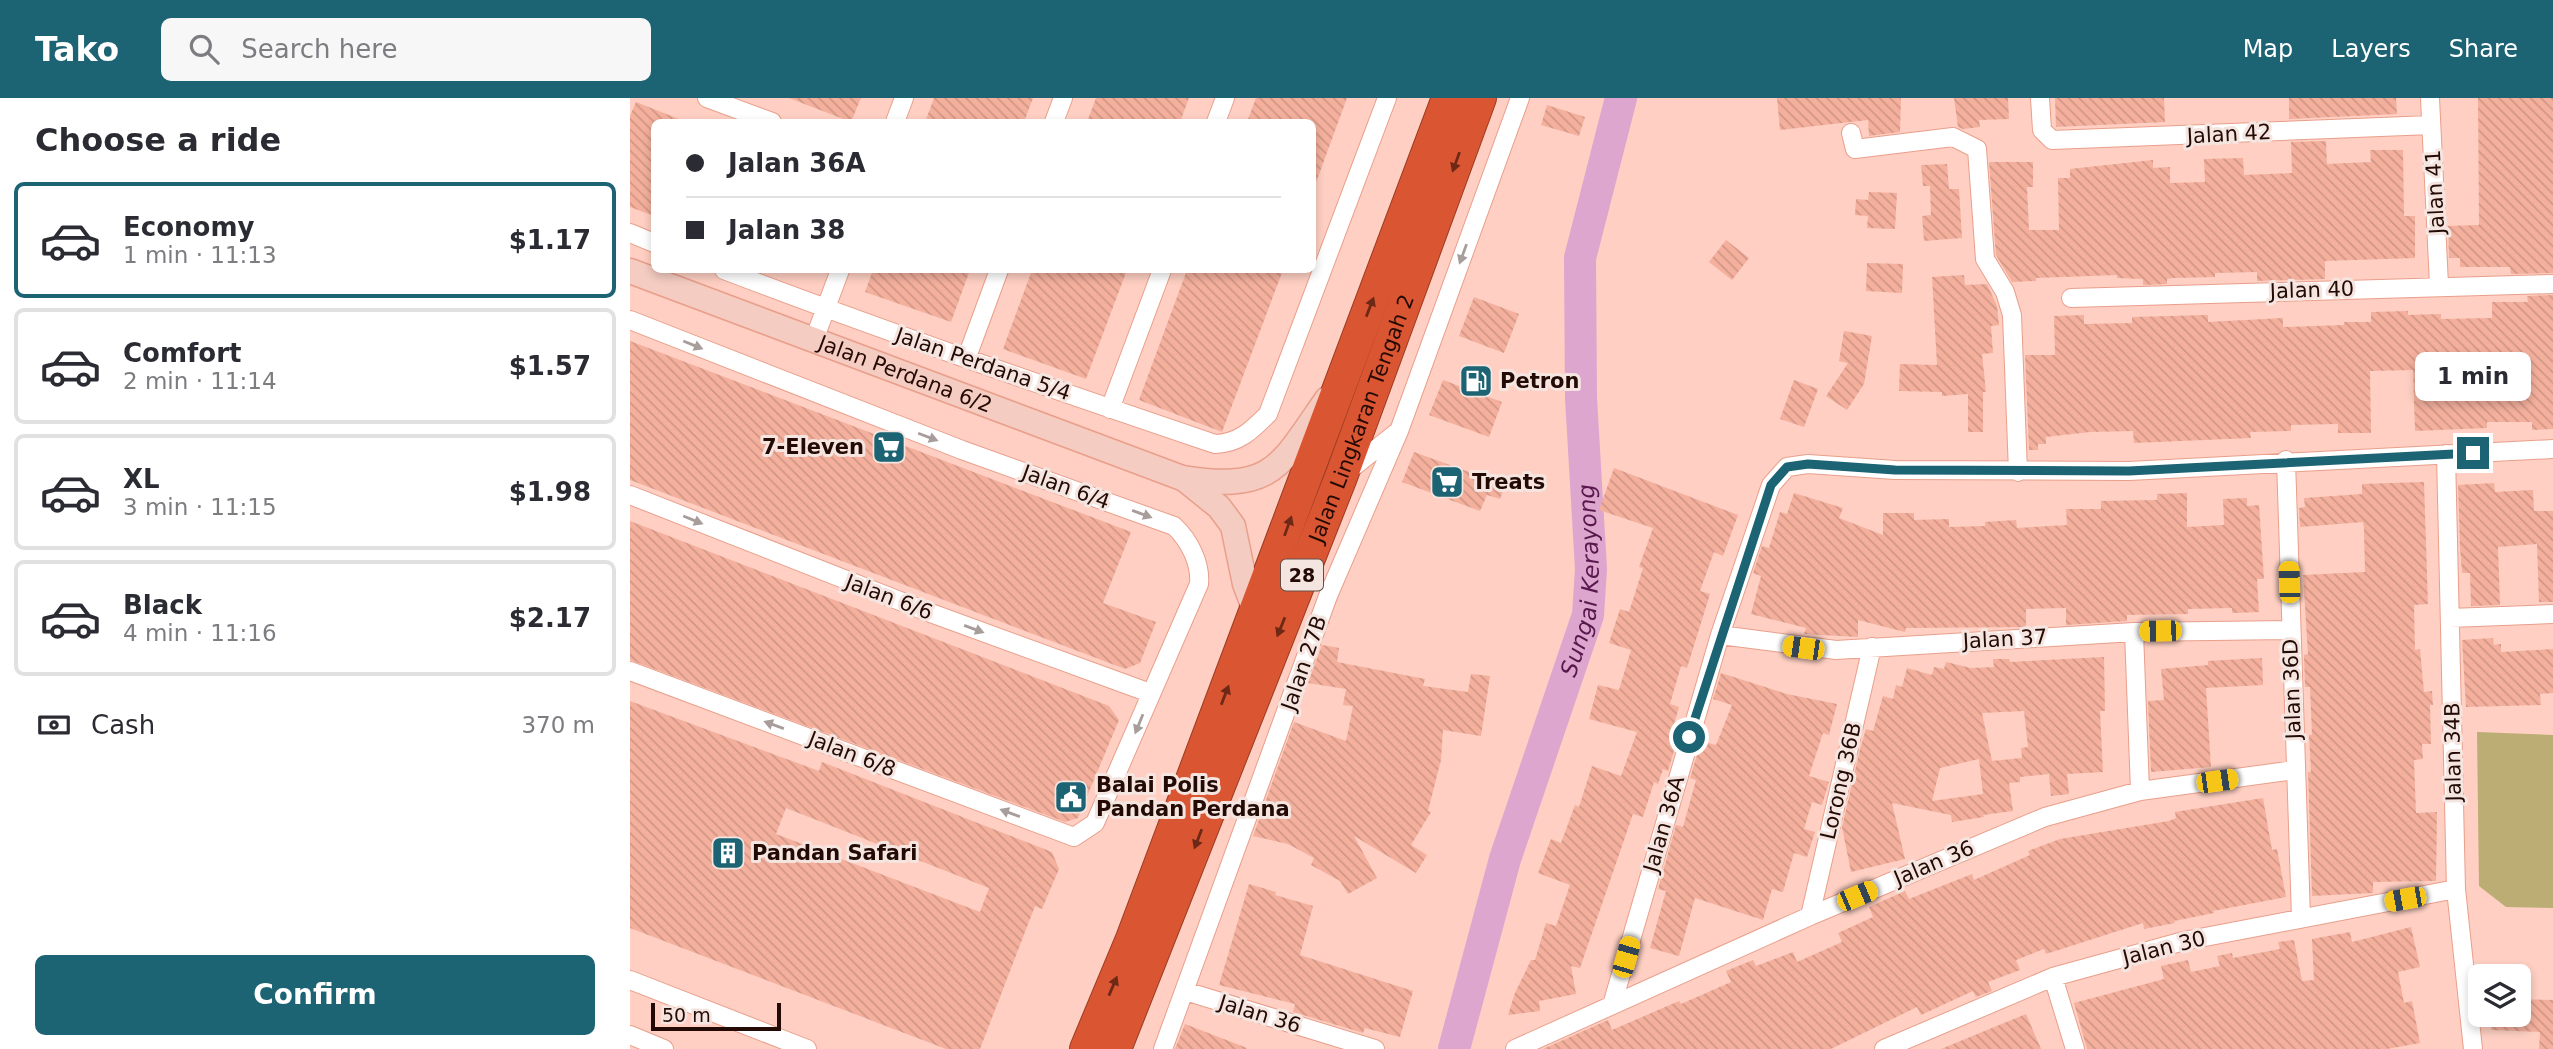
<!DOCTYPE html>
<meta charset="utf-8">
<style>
:root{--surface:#fff;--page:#f7f7f7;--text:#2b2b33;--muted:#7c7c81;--line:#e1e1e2;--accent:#1c6373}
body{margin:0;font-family:"DejaVu Sans",sans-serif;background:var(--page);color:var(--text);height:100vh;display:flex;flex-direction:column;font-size:26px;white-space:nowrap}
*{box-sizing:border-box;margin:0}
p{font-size:23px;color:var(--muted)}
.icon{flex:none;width:38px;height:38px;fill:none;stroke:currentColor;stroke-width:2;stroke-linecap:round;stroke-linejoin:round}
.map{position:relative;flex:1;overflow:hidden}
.sheet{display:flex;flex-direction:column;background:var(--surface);width:630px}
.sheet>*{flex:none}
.hud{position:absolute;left:21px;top:21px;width:665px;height:154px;border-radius:10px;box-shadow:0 4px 10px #0003;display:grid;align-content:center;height:154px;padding:0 35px;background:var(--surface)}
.tools{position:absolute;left:1838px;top:866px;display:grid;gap:14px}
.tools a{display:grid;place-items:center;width:63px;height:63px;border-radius:10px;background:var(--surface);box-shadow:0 4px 10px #0003;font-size:35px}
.scale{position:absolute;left:21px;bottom:18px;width:130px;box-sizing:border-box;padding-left:7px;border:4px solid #240a04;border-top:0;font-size:19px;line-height:24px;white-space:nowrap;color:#240a04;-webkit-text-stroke:5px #f5e5e0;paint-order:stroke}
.end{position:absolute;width:32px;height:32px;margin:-16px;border:9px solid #1c6373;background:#fff;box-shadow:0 0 0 4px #fff}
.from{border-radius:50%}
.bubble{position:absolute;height:49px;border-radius:10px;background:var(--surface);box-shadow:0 4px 10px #0003;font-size:23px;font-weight:700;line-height:49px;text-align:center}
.car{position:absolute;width:21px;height:42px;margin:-21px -10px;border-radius:9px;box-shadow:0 0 5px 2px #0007;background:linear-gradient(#f5c518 24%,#345 0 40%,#f5c518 0 76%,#345 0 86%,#f5c518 0)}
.hud b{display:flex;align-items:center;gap:24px;height:66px;font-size:26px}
.hud b+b{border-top:2px solid var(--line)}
.hud i{width:18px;height:18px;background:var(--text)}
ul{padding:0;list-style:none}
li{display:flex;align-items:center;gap:21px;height:116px;margin:0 14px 10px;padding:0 21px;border:4px solid var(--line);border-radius:10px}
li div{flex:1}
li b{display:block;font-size:26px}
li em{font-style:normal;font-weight:700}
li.on{border-color:var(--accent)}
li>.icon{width:63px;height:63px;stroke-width:1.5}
h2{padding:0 35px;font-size:32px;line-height:84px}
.pay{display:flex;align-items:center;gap:18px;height:77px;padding:0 35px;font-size:26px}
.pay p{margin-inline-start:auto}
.primary-button{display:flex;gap:14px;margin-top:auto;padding:14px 35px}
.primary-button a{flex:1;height:80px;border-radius:10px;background:var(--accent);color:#fff;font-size:28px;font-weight:700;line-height:80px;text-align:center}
header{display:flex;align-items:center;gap:42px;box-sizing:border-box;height:98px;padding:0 35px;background:var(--accent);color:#fff}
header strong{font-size:33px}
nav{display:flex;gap:38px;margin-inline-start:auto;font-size:24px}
.search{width:490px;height:63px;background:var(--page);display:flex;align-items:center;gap:18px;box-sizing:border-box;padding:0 24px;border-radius:10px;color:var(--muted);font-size:26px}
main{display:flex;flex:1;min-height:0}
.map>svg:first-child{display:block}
.grass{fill:#bbad73}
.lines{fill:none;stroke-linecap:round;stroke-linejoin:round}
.river{stroke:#dda6cf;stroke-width:32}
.building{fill:url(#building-back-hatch);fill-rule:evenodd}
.street-casing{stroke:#e99f8b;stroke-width:20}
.secondary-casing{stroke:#e99f8b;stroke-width:27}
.highway-casing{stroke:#9a3b22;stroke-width:34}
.street{stroke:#fff;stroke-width:18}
.secondary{stroke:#f4ccc2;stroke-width:24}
.highway{stroke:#da5632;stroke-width:32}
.oneway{fill:#6d2816}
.oneway2{fill:#a79d9b}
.route{stroke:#1c6373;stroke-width:9}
.labels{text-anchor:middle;stroke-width:6;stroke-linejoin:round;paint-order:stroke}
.shield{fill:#f5e5e0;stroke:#634c46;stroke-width:2}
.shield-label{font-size:19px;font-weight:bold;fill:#240a04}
.street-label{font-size:21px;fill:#240a04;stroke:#f5e5e0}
.poi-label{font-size:21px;font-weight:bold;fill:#240a04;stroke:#f5e5e0;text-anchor:start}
.water-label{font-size:23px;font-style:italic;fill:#58184c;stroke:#f5e5e0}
</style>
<header>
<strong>Tako</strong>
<div class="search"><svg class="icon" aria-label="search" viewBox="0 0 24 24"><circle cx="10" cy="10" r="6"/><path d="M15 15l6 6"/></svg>Search here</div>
<nav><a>Map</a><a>Layers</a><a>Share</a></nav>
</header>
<main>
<section class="sheet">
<h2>Choose a ride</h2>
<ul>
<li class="on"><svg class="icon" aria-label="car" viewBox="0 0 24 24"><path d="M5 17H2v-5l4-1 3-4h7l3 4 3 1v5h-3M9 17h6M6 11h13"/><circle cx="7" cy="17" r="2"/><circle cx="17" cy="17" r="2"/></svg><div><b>Economy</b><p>1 min · 11:13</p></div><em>$1.17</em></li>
<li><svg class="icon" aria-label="car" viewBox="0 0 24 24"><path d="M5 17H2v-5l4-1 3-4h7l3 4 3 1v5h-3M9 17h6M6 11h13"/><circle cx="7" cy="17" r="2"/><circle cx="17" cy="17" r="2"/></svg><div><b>Comfort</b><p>2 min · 11:14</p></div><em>$1.57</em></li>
<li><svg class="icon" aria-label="car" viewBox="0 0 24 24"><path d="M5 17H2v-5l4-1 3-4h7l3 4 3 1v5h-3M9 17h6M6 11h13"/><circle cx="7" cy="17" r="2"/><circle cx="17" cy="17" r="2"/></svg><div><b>XL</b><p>3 min · 11:15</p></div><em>$1.98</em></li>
<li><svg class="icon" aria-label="car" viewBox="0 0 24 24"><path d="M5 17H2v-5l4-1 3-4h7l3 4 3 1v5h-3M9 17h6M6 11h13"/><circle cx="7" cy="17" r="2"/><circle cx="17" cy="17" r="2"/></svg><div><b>Black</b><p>4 min · 11:16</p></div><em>$2.17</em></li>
</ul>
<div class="pay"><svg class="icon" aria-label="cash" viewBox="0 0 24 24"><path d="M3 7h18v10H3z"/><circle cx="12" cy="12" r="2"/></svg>Cash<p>370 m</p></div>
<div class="primary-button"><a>Confirm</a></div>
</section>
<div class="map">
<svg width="1923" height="951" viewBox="0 0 1923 951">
<defs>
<pattern id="building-back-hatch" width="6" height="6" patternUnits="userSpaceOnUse" patternTransform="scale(1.75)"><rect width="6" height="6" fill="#f4b09d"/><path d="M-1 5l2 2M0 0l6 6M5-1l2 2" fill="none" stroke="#d19686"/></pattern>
</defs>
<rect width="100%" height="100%" fill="#fecfc2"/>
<path class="grass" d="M1847,634L1923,637V810L1876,809L1849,788Z"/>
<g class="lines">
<path class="river" id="s1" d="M824,951L875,761L958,517L961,471L951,300L950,160L991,0"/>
</g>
<path class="building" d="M159,0H231L221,24Z
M304,0H403L394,24H295Z
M466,0H559L550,24H457Z
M626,0H717L684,90L682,24H617Z
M1147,0H1271L1270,34L1239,38L1238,22L1150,32Z
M1324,0H1378L1379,21L1349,22L1350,29L1333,31L1328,29Z
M1425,0H1534L1535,24L1426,29Z
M1659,0H1766L1767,16L1659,21Z
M1848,0H1923V175L1881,176L1880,169H1830V160H1819L1818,128L1849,127Z
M6,4L54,23L24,24V118L0,109V18Z
M917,7L955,19L949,38L911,27Z
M1696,43L1697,66L1741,64L1740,52H1773L1774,118H1785V160L1695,163V181L1627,183V174L1585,175V179L1543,180L1537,181V186L1513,187V181L1487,180V177L1406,180V183L1382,184L1366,157L1359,64H1403V89H1397L1399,132H1429L1428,80H1440V71L1523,62V70L1540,69V85L1575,84L1574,61L1613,60L1614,77L1662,75L1661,44Z
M1317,66L1319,91H1329L1332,140L1294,143L1292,118L1301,117L1300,88H1293L1291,67Z
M1239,94L1267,95L1265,131L1237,130L1238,118L1225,117L1226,101L1238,102Z
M1096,142L1119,160L1102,182L1079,164Z
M1237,165L1273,166L1272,195L1236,193Z
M243,172H340L321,224L235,194Z
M402,172H497L456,281L373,251Z
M557,172H653L592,334L509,302Z
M1334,177L1335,187L1357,186L1367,208L1369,227L1361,228L1363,255L1352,256L1356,294H1353V334H1338V296L1312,298V294L1269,293L1270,266L1307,267L1302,179Z
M1923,197V331L1902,332V324H1857V330L1785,333L1783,272L1740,273L1741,335H1708V326L1661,327V333L1620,334L1621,340L1504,345L1503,333L1460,334L1416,339V346H1408V352H1399L1395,257H1425L1424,218L1454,217V226L1502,225V219L1578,217V224L1653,220V229L1714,227V224H1741V214L1778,213V217L1811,216V221L1862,220V204H1898L1897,198Z
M844,199L889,216L874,255L829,238Z
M1214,233L1242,238L1234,286L1217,312L1196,298L1218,265L1209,263Z
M0,243L501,434L473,505L526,524L510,565L495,571L0,382Z
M813,282L872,304L859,339L799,317Z
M1164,282L1188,291L1174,329L1150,321Z
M784,354L875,387L870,401L857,397L850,413L772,384Z
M984,370L1108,417L1093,458L1084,454L1070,493L1080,496L1057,570L1051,568L1040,606L1049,609L1042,633L1049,636L1038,673L1033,671L1028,686L1024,684L1013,719L1003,716L950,870L941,868L946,896L909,903L910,913L878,917L885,895L901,862H905L916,825L926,828L940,787L908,775L921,741L931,745L945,707L949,709L962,668L991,678L1007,634L959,621L968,587L989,592L1001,552L979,545L990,511L999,514L1013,470L1009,469L1023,430L969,412Z
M1794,384L1798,506L1784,507L1785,552L1790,551L1794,594L1802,593L1803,607H1800L1801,646H1792L1793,661L1784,662L1786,715L1807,714L1806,783L1743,784V795L1682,798L1678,674H1681L1679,637H1682L1680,589H1675L1674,557L1678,556L1673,477L1735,474L1734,430L1733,424L1670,429L1669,410L1675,409L1674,400L1732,396V386Z
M1864,385L1865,394L1903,392L1904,413H1923V504H1909L1907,446L1868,449L1870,507L1841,508L1840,475H1832L1830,449L1828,387Z
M1164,395L1213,410L1209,420L1253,437V415H1284V422L1319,421V429L1355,428V424L1386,422L1387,430L1437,427L1436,411H1471V403L1527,402V396L1557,395V429L1594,427L1593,401L1617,400V408L1629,407L1634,481H1627L1629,514L1602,515V510L1558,511V516L1497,517V523L1436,527V510L1396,511V529L1276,530L1275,534L1228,522V539L1174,536L1176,530L1121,516L1131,478L1123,475L1132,448L1139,450L1150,414L1157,416Z
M0,423L479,608L489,622L448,720L435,724L0,562Z
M1863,540L1864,547L1871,546V554L1923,551V595L1910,596L1911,607L1836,609L1832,542Z
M692,547L709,550L707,564L795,581L793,588L838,594L841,576L860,578L851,638L813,632L811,662L798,713L801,714L781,747L797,757L786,775L724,738L747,780L718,796L710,783L681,767L684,760L658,746L623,738L664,624L716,643L723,608L713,607L716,591L678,585Z
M1474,559L1475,613H1470L1473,674L1437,676L1439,696L1421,698L1419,676L1390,679V684L1379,685L1383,713L1353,717L1354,719L1322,724L1321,717L1262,705L1275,761L1221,774L1212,729L1230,651L1236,631L1243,633L1253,598L1263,601L1266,587L1272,589L1277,570L1302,577L1304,569L1314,571L1316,564L1341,570L1364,569L1363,561H1379L1380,564ZM1394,613L1398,649L1391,650L1392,660L1362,663L1352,615ZM1349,661L1353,696L1302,703L1310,670Z
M1632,560L1633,587L1576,590L1581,669L1521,674L1518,603L1534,602L1531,571L1578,567V563Z
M1091,575L1157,596L1207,606L1199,637L1193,635L1179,678L1199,684L1192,707L1182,704L1174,731L1185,734L1177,759L1164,755L1153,794L1142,791L1133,822L1065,800L1049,858L1020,850L1036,793L1028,791L1046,727L1053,729L1066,682L1060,680L1071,643L1086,647L1102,607L1083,601Z
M0,603L189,673L192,664L422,754L429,771L412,811L405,808L350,951H316L0,830ZM156,710L359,790L350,814L146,736Z
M1633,700L1642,752L1647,751L1656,799L1583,813L1584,815L1544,823L1545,825L1514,831L1513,825L1416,856L1414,851L1386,862L1390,872L1358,884L1362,893L1346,899L1343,893L1291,917L1287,909L1201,951H913L978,922L982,932L1049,903L1051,906L1101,884L1096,873L1123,862L1126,868L1163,854L1167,864L1212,844L1208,835L1243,819L1239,809L1275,793L1279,801L1342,776L1344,782L1400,757L1398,753L1430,741L1539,723L1546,720L1545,714Z
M619,786L646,794L645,797L683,808L670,857L783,893L770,939L735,930L733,935L663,914L665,906L589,887Z
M1781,829L1790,869L1768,874L1774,905L1782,903L1790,945L1757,951H1457L1444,905L1534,881L1531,868L1558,862L1561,874L1590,868L1587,858L1602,855L1603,860L1650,851L1648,844L1664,842L1672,883L1684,882L1682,841L1720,834L1722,844Z
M1888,901L1923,902V951H1909L1910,934L1861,932L1862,917H1888Z
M1396,916L1411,951H1311L1357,932Z
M555,926L617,950L616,951H545Z"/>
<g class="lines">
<defs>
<path id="street" d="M77,0L142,24
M1410,0L1412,32L1422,42L1801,27
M1800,0L1809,187
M265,24L274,0
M424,24L433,0
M586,24L595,0
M1221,35L1225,51L1323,39L1347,51L1355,161L1375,194L1382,217L1388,374
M0,135L24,145
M94,172C256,234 420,290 585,346C609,345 621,333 638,316L757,0
M1441,200L1923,186
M0,222L332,352L544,428C559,442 571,465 569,486L465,725L444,739L0,573
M184,242L210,172
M337,259L369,172
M480,311L532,172
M1816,356L1826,791L1843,951
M1656,362L1671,820
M717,374L766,335
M0,397L298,514L520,595
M1820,520L1923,516
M1504,534L1510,693
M1090,537L1206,552L1504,534L1660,532
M1180,818L1242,549
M1423,879L1445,951
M0,882L177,951
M555,893L745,951
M982,907L1090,537L1141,387L1157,369L1178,366L1265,372L1499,373L1923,351
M0,937L34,951
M533,951L698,498L769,333L890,0
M885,951L1180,818L1415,719L1510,693L1665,672
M1254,951L1423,879L1554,843L1826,791"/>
<g id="secondary">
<path id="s2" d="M0,173L552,380C643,394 649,370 697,301"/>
<path d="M553,380L589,409L603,428L615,486L626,515"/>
</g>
<g id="highway">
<path d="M456,951L502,841L818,0"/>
<path id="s3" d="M485,951L711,379L850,0"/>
</g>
</defs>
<use href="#street" class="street-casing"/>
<use href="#secondary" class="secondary-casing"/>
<use href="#highway" class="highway-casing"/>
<use href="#street" class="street"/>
<use href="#secondary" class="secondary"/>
<use href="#highway" class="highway"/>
</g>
<defs><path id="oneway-solid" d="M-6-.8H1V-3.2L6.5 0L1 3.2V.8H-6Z" transform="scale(1.75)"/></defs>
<g class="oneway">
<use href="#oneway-solid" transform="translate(826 64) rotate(110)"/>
<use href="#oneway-solid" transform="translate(740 209) rotate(-69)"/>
<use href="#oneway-solid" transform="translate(658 428) rotate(-70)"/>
<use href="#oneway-solid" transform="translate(651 529) rotate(112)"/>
<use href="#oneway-solid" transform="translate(595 597) rotate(-69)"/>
<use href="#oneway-solid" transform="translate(568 741) rotate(111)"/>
<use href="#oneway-solid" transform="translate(483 888) rotate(-67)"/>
</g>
<g class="oneway2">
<use href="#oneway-solid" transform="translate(833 156) rotate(110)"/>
<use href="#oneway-solid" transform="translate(63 247) rotate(22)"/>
<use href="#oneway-solid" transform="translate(298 339) rotate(21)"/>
<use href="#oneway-solid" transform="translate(512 416) rotate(20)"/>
<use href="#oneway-solid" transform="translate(63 422) rotate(22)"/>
<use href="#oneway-solid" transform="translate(344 531) rotate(20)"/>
<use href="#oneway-solid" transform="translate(509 626) rotate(112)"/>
<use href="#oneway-solid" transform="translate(144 627) rotate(-160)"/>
<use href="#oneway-solid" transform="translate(380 715) rotate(-160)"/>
</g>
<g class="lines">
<path class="route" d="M1059,639L1141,387L1157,369L1178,366L1265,372L1499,373L1843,355"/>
</g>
<defs>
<symbol id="fuel-square" viewBox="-11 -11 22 22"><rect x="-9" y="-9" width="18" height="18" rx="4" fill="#1c6373" stroke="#f5e5e0"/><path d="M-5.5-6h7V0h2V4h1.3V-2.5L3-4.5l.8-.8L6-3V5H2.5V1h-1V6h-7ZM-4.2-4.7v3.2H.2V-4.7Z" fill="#fff"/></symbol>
<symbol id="supermarket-square" viewBox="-11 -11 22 22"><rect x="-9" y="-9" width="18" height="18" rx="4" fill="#1c6373" stroke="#f5e5e0"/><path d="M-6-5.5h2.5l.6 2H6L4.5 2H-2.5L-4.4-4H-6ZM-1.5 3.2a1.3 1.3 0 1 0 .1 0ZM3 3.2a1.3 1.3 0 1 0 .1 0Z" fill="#fff"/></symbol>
<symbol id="civic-square" viewBox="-11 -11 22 22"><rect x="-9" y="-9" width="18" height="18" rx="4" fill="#1c6373" stroke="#f5e5e0"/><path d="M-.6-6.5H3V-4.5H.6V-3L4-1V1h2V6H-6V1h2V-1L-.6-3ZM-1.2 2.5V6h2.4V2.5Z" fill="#fff"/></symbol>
<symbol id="building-square" viewBox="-11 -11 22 22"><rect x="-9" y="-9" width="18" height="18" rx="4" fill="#1c6373" stroke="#f5e5e0"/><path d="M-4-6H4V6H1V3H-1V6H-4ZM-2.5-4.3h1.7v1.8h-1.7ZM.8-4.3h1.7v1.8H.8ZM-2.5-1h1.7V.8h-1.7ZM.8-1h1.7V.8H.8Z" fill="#fff"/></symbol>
</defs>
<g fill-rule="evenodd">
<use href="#fuel-square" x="827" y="264" width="38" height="38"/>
<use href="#supermarket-square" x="240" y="330" width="38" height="38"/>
<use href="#supermarket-square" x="798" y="365" width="38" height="38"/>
<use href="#civic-square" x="422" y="680" width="38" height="38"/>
<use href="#building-square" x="79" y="736" width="38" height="38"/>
</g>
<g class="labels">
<rect class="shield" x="651" y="461.5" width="42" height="31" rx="5"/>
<g class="shield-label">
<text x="672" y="484">28</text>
</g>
<g class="street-label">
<text transform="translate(1599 36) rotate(-3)" y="7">Jalan 42</text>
<text transform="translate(1805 94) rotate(-93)" y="7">Jalan 41</text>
<text transform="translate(1682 192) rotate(-2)" y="7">Jalan 40</text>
<text transform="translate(353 266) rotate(19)" y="7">Jalan Perdana 5/4</text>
<text dy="7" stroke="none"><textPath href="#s2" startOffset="294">Jalan Perdana 6/2</textPath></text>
<text dy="7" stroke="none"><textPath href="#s3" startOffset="677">Jalan Lingkaran Tengah 2</textPath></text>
<text transform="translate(436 389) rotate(20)" y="7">Jalan 6/4</text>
<text transform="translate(259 499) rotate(21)" y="7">Jalan 6/6</text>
<text transform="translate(1375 541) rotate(-3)" y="7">Jalan 37</text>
<text transform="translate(674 565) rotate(-71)" y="7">Jalan 27B</text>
<text transform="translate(1662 591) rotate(-92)" y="7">Jalan 36D</text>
<text transform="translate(1823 654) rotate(-91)" y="7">Jalan 34B</text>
<text transform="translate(222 656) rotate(21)" y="7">Jalan 6/8</text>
<text transform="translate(1211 683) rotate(-77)" y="7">Lorong 36B</text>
<text transform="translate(1034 726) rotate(-74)" y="7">Jalan 36A</text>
<text transform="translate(1304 765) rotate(-23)" y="7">Jalan 36</text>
<text transform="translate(1534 850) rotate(-14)" y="7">Jalan 30</text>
<text transform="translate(630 916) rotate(17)" y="7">Jalan 36</text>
</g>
<g class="poi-label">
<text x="870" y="290">Petron</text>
<text x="234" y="356" text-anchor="end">7-Eleven</text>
<text x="842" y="391">Treats</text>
<text x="466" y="694">Balai Polis<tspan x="466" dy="24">Pandan Perdana</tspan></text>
<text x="122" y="762">Pandan Safari</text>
</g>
<g class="water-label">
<text dy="8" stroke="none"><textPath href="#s1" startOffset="488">Sungai Kerayong</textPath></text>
</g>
</g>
</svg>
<div class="tools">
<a><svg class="icon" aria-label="layers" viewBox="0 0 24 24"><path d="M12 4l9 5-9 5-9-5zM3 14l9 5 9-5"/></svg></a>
</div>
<div class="scale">50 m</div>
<i class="end from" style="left:1059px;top:639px"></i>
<i class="end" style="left:1843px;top:355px"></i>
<div class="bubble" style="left:1785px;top:254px;width:116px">1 min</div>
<i class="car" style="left:1659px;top:484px;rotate:358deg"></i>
<i class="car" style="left:1530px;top:533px;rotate:269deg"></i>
<i class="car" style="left:1173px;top:550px;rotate:278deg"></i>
<i class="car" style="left:1587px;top:683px;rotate:82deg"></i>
<i class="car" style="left:1227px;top:798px;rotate:67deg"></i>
<i class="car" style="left:1775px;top:801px;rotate:260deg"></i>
<i class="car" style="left:996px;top:859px;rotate:16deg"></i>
<div class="hud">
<b><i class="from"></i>Jalan 36A</b>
<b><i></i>Jalan 38</b>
</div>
</div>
</main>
